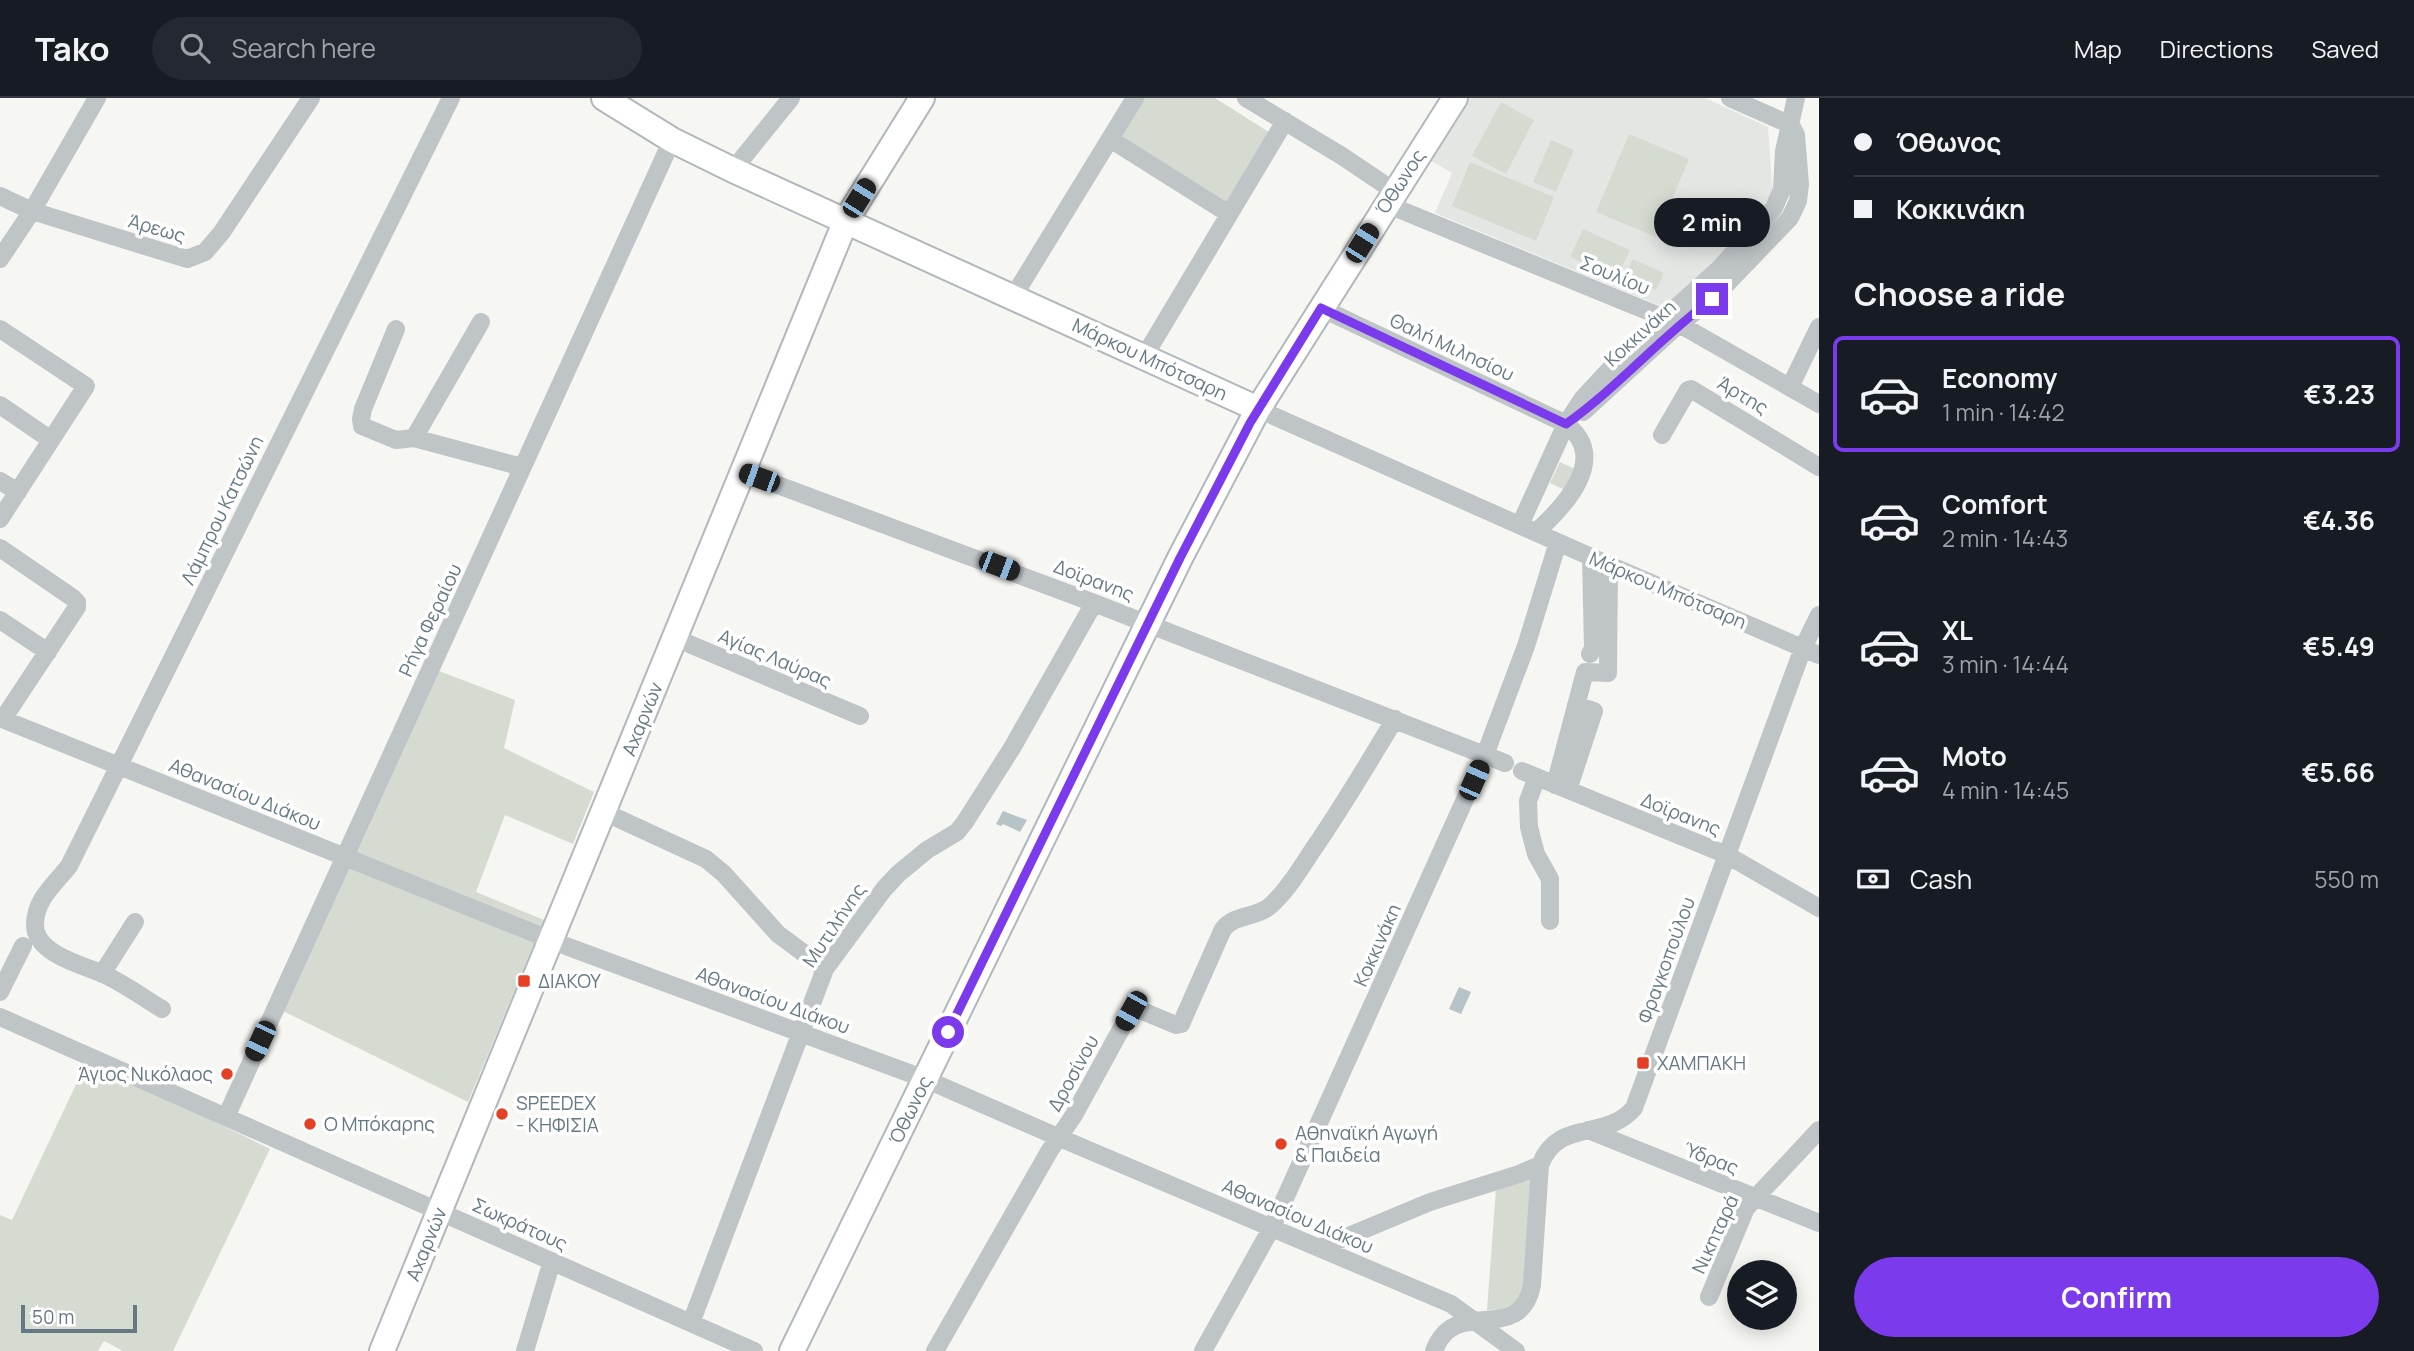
<!DOCTYPE html>
<meta charset="utf-8">
<style>
:root{--surface:#171b24;--page:#242831;--text:#f1f3f6;--muted:#9ea1a6;--line:#363941;--accent:#7c3aed}
body{margin:0;font-family:Manrope,sans-serif;background:var(--page);color:var(--text);height:100vh;display:flex;flex-direction:column;font-size:26px;white-space:nowrap}
*{box-sizing:border-box;margin:0}
p{font-size:23px;color:var(--muted)}
.icon{flex:none;width:38px;height:38px;fill:none;stroke:currentColor;stroke-width:2;stroke-linecap:round;stroke-linejoin:round}
.map{position:relative;flex:1;overflow:hidden}
.drawer{display:flex;flex-direction:column;background:var(--surface);width:595px}
.drawer>*{flex:none}
.banner{display:grid;align-content:center;height:154px;padding:0 35px;background:var(--surface)}
.tools{position:absolute;left:1727px;top:1162px;display:grid;gap:14px}
.tools a{display:grid;place-items:center;width:70px;height:70px;border-radius:50%;background:var(--surface);box-shadow:0 4px 18px #0003;font-size:35px}
.scale{position:absolute;left:21px;bottom:18px;width:116px;box-sizing:border-box;padding-left:7px;border:4px solid #657984;border-top:0;font-size:19px;line-height:24px;white-space:nowrap;color:#657984;-webkit-text-stroke:5px #fff;paint-order:stroke}
.end{position:absolute;width:32px;height:32px;margin:-16px;border:9px solid #7c3aed;background:#fff;box-shadow:0 0 0 4px #fff}
.from{border-radius:50%}
.bubble{position:absolute;height:49px;border-radius:24px;background:var(--surface);box-shadow:0 4px 18px #0003;font-size:23px;font-weight:700;line-height:49px;text-align:center}
.car{position:absolute;width:21px;height:42px;margin:-21px -10px;border-radius:9px;box-shadow:0 0 5px 2px #0007;background:linear-gradient(#222 24%,#8ab4d8 0 40%,#222 0 76%,#8ab4d8 0 86%,#222 0)}
.banner b{display:flex;align-items:center;gap:24px;height:66px;font-size:26px}
.banner b+b{border-top:2px solid var(--line)}
.banner i{width:18px;height:18px;background:var(--text)}
ul{padding:0;list-style:none}
li{display:flex;align-items:center;gap:21px;height:116px;margin:0 14px 10px;padding:0 21px;border:4px solid transparent;border-radius:10px}
li div{flex:1}
li b{display:block;font-size:26px}
li em{font-style:normal;font-weight:700}
li.selected{border-color:var(--accent)}
li>.icon{width:63px;height:63px;stroke-width:1.5}
h2{padding:0 35px;font-size:32px;line-height:84px}
.pay{display:flex;align-items:center;gap:18px;height:77px;padding:0 35px;font-size:26px}
.pay p{margin-inline-start:auto}
.button{display:flex;gap:14px;margin-top:auto;padding:14px 35px}
.button a{flex:1;height:80px;border-radius:42px;background:var(--accent);color:#fff;font-size:28px;font-weight:700;line-height:80px;text-align:center}
header{display:flex;align-items:center;gap:42px;box-sizing:border-box;height:98px;padding:0 35px;background:var(--surface);border-bottom:2px solid var(--line)}
header strong{font-size:33px}
nav{display:flex;gap:38px;margin-inline-start:auto;font-size:24px}
.search{width:490px;height:63px;background:var(--page);display:flex;align-items:center;gap:18px;box-sizing:border-box;padding:0 24px;border-radius:38px;color:var(--muted);font-size:26px}
main{display:flex;flex:1;min-height:0}
.map>svg:first-child{display:block}
.built{fill:#e4e6e4}
.green{fill:#d6dbd2}
.water{fill:#b6c4c7}
.lines{fill:none;stroke-linecap:round;stroke-linejoin:round}
.secondary-casing{stroke:#b1b8bb;stroke-width:28}
.street{stroke:#bfc4c7;stroke-width:18}
.secondary{stroke:#fff;stroke-width:24}
.route{stroke:#7c3aed;stroke-width:9}
.poi-dot{fill:#e53f24;stroke:#fff;stroke-width:2.5}
.labels{text-anchor:middle;stroke-width:7;stroke-linejoin:round;paint-order:stroke}
.street-label{font-size:19px;fill:#657984;stroke:#fff}
.poi-label{font-size:19px;fill:#657984;stroke:#fff;text-anchor:start}
</style>
<header>
<strong>Tako</strong>
<div class="search"><svg class="icon" aria-label="search" viewBox="0 0 24 24"><circle cx="10" cy="10" r="6"/><path d="M15 15l6 6"/></svg>Search here</div>
<nav><a>Map</a><a>Directions</a><a>Saved</a></nav>
</header>
<main>
<div class="map">
<svg width="1819" height="1253" viewBox="0 0 1819 1253">
<rect width="100%" height="100%" fill="#f6f6f3"/>
<path class="built" d="M1470,0H1705L1768,29L1773,102L1696,183L1663,209L1435,115L1452,75L1430,62Z"/>
<path class="green" d="M1141,0H1215L1272,36L1228,108L1117,39Z
M1501,4L1534,22L1506,76L1472,58Z
M1629,36L1689,61L1656,139L1596,114Z
M1551,42L1574,52L1556,94L1533,84Z
M1470,64L1554,99L1536,143L1452,108Z
M1583,131L1630,152L1617,180L1570,159Z
M1633,161L1664,175L1656,192L1625,178Z
M1560,364L1577,372L1567,393L1550,385Z
M439,573L515,602L504,650L594,694L573,746L505,717L476,794L544,822L468,1004L283,913Z
M88,961L270,1051L173,1253H123L104,1243L98,1253H0V1117L12,1122Z
M1531,1080L1523,1194C1515,1208 1504,1212 1487,1212L1496,1091Z"/>
<path class="water" d="M1003,713L1027,722L1020,734L1003,726L1001,728L996,726Z
M1459,889L1471,894L1461,916L1449,911Z"/>
<g class="lines">
<defs>
<path id="secondary" d="M604,0L672,42L733,72L1258,311
M382,1253L846,122L922,0
M792,1253L1180,460L1258,311L1455,0"/>
</defs>
<use href="#secondary" class="secondary-casing"/>
<path class="street" d="M1246,0L1342,58L1394,93
M1730,0L1791,27
M1110,41L1229,116
M733,72L791,0
M0,98L32,113L187,161L205,154L222,134L311,0
M1386,106L1679,226L1819,306
M0,161L32,113L97,0
M1013,199L1135,0
M1321,210L1566,326C1610,360 1565,408 1536,434
M0,231L86,288L0,421
M396,231L363,311L361,321L362,328L396,342L414,340L522,369
M1144,259L1285,23
M1790,289L1819,229
M0,307L51,342
M1258,311L1609,467L1819,557
M1583,314L1679,226L1712,201L1790,120L1798,103L1800,86L1796,37L1792,29
M1662,337L1688,292L1691,291L1819,369
M414,340L481,224
M743,374L1094,505L1505,665
M0,383L18,394
M1520,427L1566,326L1583,300L1622,258L1719,171L1774,110L1782,91L1784,53L1796,0
M0,450L73,500L77,504V509L3,621
M0,522L48,554
M675,540L860,618
M1590,556L1593,550L1591,459
M0,620L566,848L925,981L1060,1040L1451,1206L1516,1253
M1522,673L1727,757L1819,810
M1537,679L1528,703L1529,729L1536,756L1550,781V823
M1555,687L1585,574L1608,575L1609,467
M1568,692L1594,613L1576,607
M604,714L706,761L724,776L778,836L825,871
M102,876L135,824
M0,894L23,848
M162,911C142,899 122,884 101,875C81,867 35,855 35,827C35,801 55,786 69,768L451,0
M0,919L754,1253
M226,1019L672,42
M1588,1032L1819,1125
M1320,1150L1430,1104L1519,1076L1540,1067
M1709,1199L1746,1110L1819,1032
M691,1225L825,871L884,791L898,776L927,752L957,734L965,724L1012,650L1094,505
M525,1253L552,1163
M935,1253L1050,1052L1074,1017L1131,913L1135,910L1176,927L1181,926L1223,831C1235,816 1256,820 1270,808C1287,793 1300,771 1312,753C1342,710 1368,665 1395,621
M1203,1253L1272,1129L1485,657L1526,548L1558,444
M1434,1253C1455,1196 1520,1249 1532,1187L1540,1067C1559,1019 1605,1044 1634,1010L1803,550L1819,517"/>
<use href="#secondary" class="secondary"/>
</g>
<g class="lines">
<path class="route" d="M948,934L1180,460L1250,325L1321,210L1566,326C1618,289 1660,240 1712,201"/>
</g>
<g class="poi-dot">
<rect x="517" y="876" width="14" height="14" rx="3.5"/>
<rect x="1636" y="958" width="14" height="14" rx="3.5"/>
<circle cx="227" cy="976" r="7"/>
<circle cx="502" cy="1016" r="7"/>
<circle cx="310" cy="1026" r="7"/>
<circle cx="1281" cy="1046" r="7"/>
</g>
<g class="labels">
<g class="street-label">
<text transform="translate(1400 84) rotate(-57)" y="7">Όθωνος</text>
<text transform="translate(157 130) rotate(16)" y="7">Άρεως</text>
<text transform="translate(1615 177) rotate(22)" y="7">Σουλίου</text>
<text transform="translate(1640 235) rotate(-42)" y="7">Κοκκινάκη</text>
<text transform="translate(1452 249) rotate(25)" y="7">Θαλή Μιλησίου</text>
<text transform="translate(1150 261) rotate(25)" y="7">Μάρκου Μπότσαρη</text>
<text transform="translate(1743 297) rotate(31)" y="7">Άρτης</text>
<text transform="translate(222 412) rotate(-64)" y="7">Λάμπρου Κατσώνη</text>
<text transform="translate(1094 482) rotate(21)" y="7">Δοϊρανης</text>
<text transform="translate(1668 492) rotate(23)" y="7">Μάρκου Μπότσαρη</text>
<text transform="translate(430 522) rotate(-65)" y="7">Ρήγα Φεραίου</text>
<text transform="translate(775 560) rotate(23)" y="7">Αγίας Λαύρας</text>
<text transform="translate(642 621) rotate(-68)" y="7">Αχαρνών</text>
<text transform="translate(245 696) rotate(22)" y="7">Αθανασίου Διάκου</text>
<text transform="translate(1681 716) rotate(22)" y="7">Δοϊρανης</text>
<text transform="translate(834 827) rotate(-56)" y="7">Μυτιλήνης</text>
<text transform="translate(1377 847) rotate(-66)" y="7">Κοκκινάκη</text>
<text transform="translate(1666 862) rotate(-70)" y="7">Φραγκοπούλου</text>
<text transform="translate(773 902) rotate(20)" y="7">Αθανασίου Διάκου</text>
<text transform="translate(1073 975) rotate(-61)" y="7">Δροσίνου</text>
<text transform="translate(910 1012) rotate(-64)" y="7">Όθωνος</text>
<text transform="translate(1711 1060) rotate(21)" y="7">Ύδρας</text>
<text transform="translate(1298 1118) rotate(23)" y="7">Αθανασίου Διάκου</text>
<text transform="translate(520 1126) rotate(24)" y="7">Σωκράτους</text>
<text transform="translate(1715 1136) rotate(-65)" y="7">Νικηταρά</text>
<text transform="translate(426 1146) rotate(-68)" y="7">Αχαρνών</text>
</g>
<g class="poi-label">
<text x="538" y="890">ΔΙΑΚΟΥ</text>
<text x="1657" y="972">ΧΑΜΠΑΚΗ</text>
<text x="213" y="983" text-anchor="end">Άγιος Νικόλαος</text>
<text x="516" y="1012">SPEEDEX<tspan x="516" dy="22">- ΚΗΦΙΣΙΑ</tspan></text>
<text x="324" y="1033">Ο Μπόκαρης</text>
<text x="1295" y="1042">Αθηναϊκή Αγωγή<tspan x="1295" dy="22">&amp; Παιδεία</tspan></text>
</g>
</g>
</svg>
<div class="tools">
<a><svg class="icon" aria-label="layers" viewBox="0 0 24 24"><path d="M12 4l9 5-9 5-9-5zM3 14l9 5 9-5"/></svg></a>
</div>
<div class="scale">50 m</div>
<i class="end from" style="left:948px;top:934px"></i>
<i class="end" style="left:1712px;top:201px"></i>
<div class="bubble" style="left:1654px;top:100px;width:116px">2 min</div>
<i class="car" style="left:859px;top:100px;rotate:32deg"></i>
<i class="car" style="left:1362px;top:145px;rotate:32deg"></i>
<i class="car" style="left:759px;top:380px;rotate:290deg"></i>
<i class="car" style="left:999px;top:468px;rotate:111deg"></i>
<i class="car" style="left:1474px;top:682px;rotate:24deg"></i>
<i class="car" style="left:1131px;top:913px;rotate:209deg"></i>
<i class="car" style="left:260px;top:943px;rotate:205deg"></i>
</div>
<section class="drawer">
<div class="banner">
<b><i class="from"></i>Όθωνος</b>
<b><i></i>Κοκκινάκη</b>
</div>
<h2>Choose a ride</h2>
<ul>
<li class="selected"><svg class="icon" aria-label="car" viewBox="0 0 24 24"><path d="M5 17H2v-5l4-1 3-4h7l3 4 3 1v5h-3M9 17h6M6 11h13"/><circle cx="7" cy="17" r="2"/><circle cx="17" cy="17" r="2"/></svg><div><b>Economy</b><p>1 min · 14:42</p></div><em>€3.23</em></li>
<li><svg class="icon" aria-label="car" viewBox="0 0 24 24"><path d="M5 17H2v-5l4-1 3-4h7l3 4 3 1v5h-3M9 17h6M6 11h13"/><circle cx="7" cy="17" r="2"/><circle cx="17" cy="17" r="2"/></svg><div><b>Comfort</b><p>2 min · 14:43</p></div><em>€4.36</em></li>
<li><svg class="icon" aria-label="car" viewBox="0 0 24 24"><path d="M5 17H2v-5l4-1 3-4h7l3 4 3 1v5h-3M9 17h6M6 11h13"/><circle cx="7" cy="17" r="2"/><circle cx="17" cy="17" r="2"/></svg><div><b>XL</b><p>3 min · 14:44</p></div><em>€5.49</em></li>
<li><svg class="icon" aria-label="car" viewBox="0 0 24 24"><path d="M5 17H2v-5l4-1 3-4h7l3 4 3 1v5h-3M9 17h6M6 11h13"/><circle cx="7" cy="17" r="2"/><circle cx="17" cy="17" r="2"/></svg><div><b>Moto</b><p>4 min · 14:45</p></div><em>€5.66</em></li>
</ul>
<div class="pay"><svg class="icon" aria-label="cash" viewBox="0 0 24 24"><path d="M3 7h18v10H3z"/><circle cx="12" cy="12" r="2"/></svg>Cash<p>550 m</p></div>
<div class="button"><a>Confirm</a></div>
</section>
</main>
